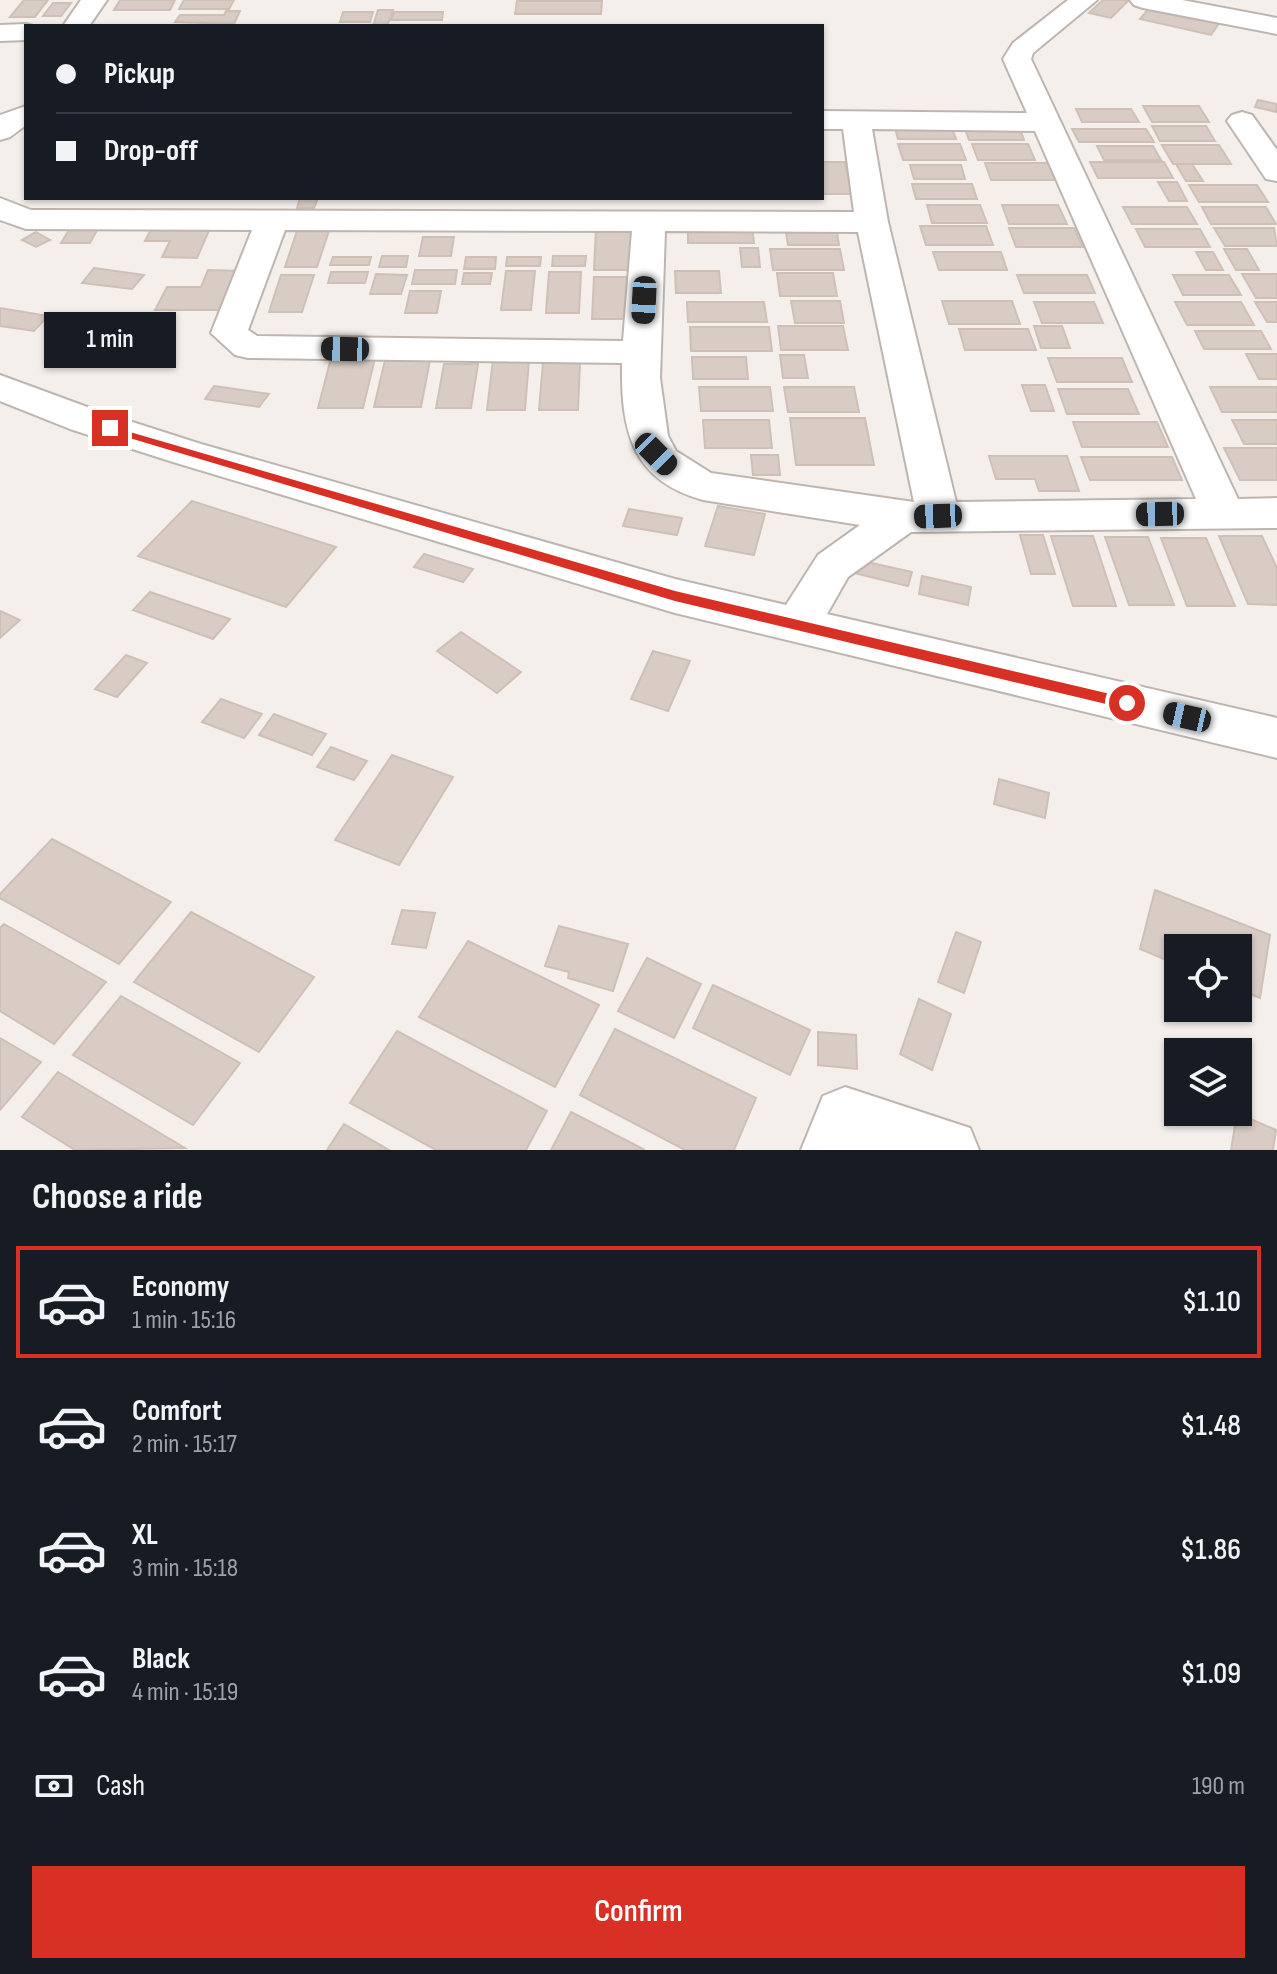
<!DOCTYPE html>
<meta charset="utf-8">
<style>
:root{--surface:#171b24;--page:#242831;--text:#f1f3f6;--muted:#9ea1a6;--line:#363941;--accent:#d93025}
body{margin:0;font-family:"Sofia Sans Condensed",sans-serif;background:var(--page);color:var(--text);height:100vh;display:flex;flex-direction:column;font-size:30px;white-space:nowrap}
*{box-sizing:border-box;margin:0}
p{font-size:26px;color:var(--muted)}
.icon{flex:none;width:44px;height:44px;fill:none;stroke:currentColor;stroke-width:2;stroke-linecap:round;stroke-linejoin:round}
.map{position:relative;height:1150px;overflow:hidden}
.sheet{display:flex;flex-direction:column;background:var(--surface);flex:1}
.sheet>*{flex:none}
.hud{position:absolute;left:24px;top:24px;width:800px;height:176px;border-radius:0px;box-shadow:0 2px 6px #0004;display:grid;align-content:center;height:176px;padding:0 32px;background:var(--surface)}
.tools{position:absolute;left:1164px;top:934px;display:grid;gap:16px}
.tools a{display:grid;place-items:center;width:88px;height:88px;border-radius:0px;background:var(--surface);box-shadow:0 2px 6px #0004;font-size:40px}
.end{position:absolute;width:36px;height:36px;margin:-18px;border:10px solid #d93025;background:#fff;box-shadow:0 0 0 4px #fff}
.from{border-radius:50%}
.bubble{position:absolute;height:56px;border-radius:0px;background:var(--surface);box-shadow:0 2px 6px #0004;font-size:26px;font-weight:600;line-height:56px;text-align:center}
.car{position:absolute;width:24px;height:48px;margin:-24px -12px;border-radius:10px;box-shadow:0 0 6px 2px #0007;background:linear-gradient(#222 24%,#8ab4d8 0 40%,#222 0 76%,#8ab4d8 0 86%,#222 0)}
.hud b{display:flex;align-items:center;gap:28px;height:76px;font-size:30px}
.hud b+b{border-top:2px solid var(--line)}
.hud i{width:20px;height:20px;background:var(--text)}
ul{padding:0;list-style:none}
li{display:flex;align-items:center;gap:24px;height:112px;margin:0 16px 12px;padding:0 16px;border:4px solid transparent;border-radius:0px}
li div{flex:1}
li b{display:block;font-size:30px}
li em{font-style:normal;font-weight:600}
li.current{border-color:var(--accent)}
li>.icon{width:72px;height:72px;stroke-width:1.5}
h2{padding:0 32px;font-size:36px;line-height:96px}
.pay{display:flex;align-items:center;gap:20px;height:88px;padding:0 32px;font-size:30px}
.pay p{margin-inline-start:auto}
.primary-button{display:flex;gap:16px;margin-top:auto;padding:16px 32px}
.primary-button a{flex:1;height:92px;border-radius:0px;background:var(--accent);color:#fff;font-size:32px;font-weight:600;line-height:92px;text-align:center}
.map>svg:first-child{display:block}
.building{fill:#d8ccc5;stroke:#cfc0b6;stroke-width:2}
.lines{fill:none;stroke-linecap:round;stroke-linejoin:round}
.minor-casing{stroke:#bfb5af;stroke-width:4}
.minor{fill:#fff;fill-rule:evenodd}
.route{fill:#d93025}
</style>
<div class="map">
<svg width="1277" height="1150" viewBox="0 0 1277 1150">
<rect width="100%" height="100%" fill="#f4efeb"/>
<path class="building" d="M24,0H48L35,17H10Z
M120,0H175L170,10H114Z
M184,0H234L229,9H179Z
M1103,0H1129L1111,18L1089,13Z
M517,1H602L601,14H515Z
M53,3H71L61,16H43Z
M1151,6L1220,22L1211,35L1140,19Z
M378,10H393L387,26H373Z
M226,11H240L234,24L175,22L180,15H224Z
M343,12H373L370,22H340Z
M394,12H443L442,20H391Z
M1258,100L1277,104L1276,112L1255,107Z
M1143,106H1199L1209,122H1152Z
M1076,109H1131L1139,122H1082Z
M894,125H951L956,139H898Z
M964,126H1019L1024,140H969Z
M1152,126H1206L1215,141H1160Z
M1072,129H1146L1154,142H1079Z
M898,144H960L966,160H903Z
M972,144H1028L1035,160H978Z
M1162,145H1219L1231,164H1173Z
M1097,146H1153L1161,160H1104Z
M822,162H845L852,194H822Z
M1090,162H1164L1173,178H1098Z
M985,163H1052L1059,180H991Z
M1176,164H1192L1203,181H1186Z
M910,165H961L965,179H914Z
M1158,182H1177L1187,201H1169Z
M912,184H972L977,199H916Z
M1189,185H1257L1268,202H1199Z
M300,198H318L314,208H297Z
M927,205H980L987,223H932Z
M1002,205H1058L1067,224H1009Z
M1123,207H1187L1197,224H1132Z
M1202,207H1266L1276,224H1211Z
M72,225H100L90,243H61Z
M153,226H211L197,258L162,257L170,241H145Z
M920,226H986L993,245H926Z
M688,227H752L754,243H688Z
M785,227H836L839,245H788Z
M596,228H635L634,270H594Z
M1009,228H1074L1083,247H1016Z
M1214,228H1274L1277,246H1225Z
M1136,229H1200L1210,247H1145Z
M297,231H329L317,267H285Z
M36,232L50,240L36,247L22,240Z
M423,237H454L451,256H419Z
M740,248H758L760,267H742Z
M770,249H840L844,270H773Z
M1224,249H1247L1259,270H1236Z
M933,252H1001L1007,270H939Z
M1196,252H1213L1223,270H1206Z
M382,256H408L406,267H379Z
M553,256H586L585,266H552Z
M333,257H371L369,265H330Z
M466,257H496L495,269H464Z
M507,257H541L540,266H506Z
M94,268L144,275L132,289L82,283Z
M208,270L244,271L228,310H155L167,287H201Z
M415,270H457L455,284H412Z
M506,271H535L531,310H501Z
M675,271H719L721,293H676Z
M331,272H368L365,283H328Z
M549,272H581L579,313H546Z
M464,273H492L490,284H462Z
M777,273H833L837,296H780Z
M376,274L407,275L401,294H370Z
M1242,274H1277V298H1256Z
M281,275H314L302,312H269Z
M1017,275H1087L1095,293H1024Z
M1173,275H1229L1241,295H1183Z
M594,277H628V319H592Z
M410,291H441L437,313H405Z
M791,301H840L844,323H795Z
M942,301H1012L1020,324H949Z
M687,302H764L767,322H688Z
M1034,302H1094L1103,323H1042Z
M1175,302H1241L1254,325H1187Z
M1255,302H1277V322H1267Z
M0,309V308L48,316L34,331L0,326Z
M778,326H843L848,350H781Z
M1034,326H1062L1070,348H1041Z
M690,327H769L772,351H691Z
M959,329H1028L1036,350H965Z
M1195,331H1261L1271,349H1204Z
M1246,354H1277V379H1259Z
M780,355H804L808,378H783Z
M692,357H746L748,379H693Z
M331,358H375L363,408H318Z
M1048,358H1122L1132,382H1057Z
M385,360H430L421,407H374Z
M493,360H529L525,410H487Z
M543,363H580L578,410H539Z
M444,364H478L471,408H436Z
M1022,385H1045L1054,411H1031Z
M214,386L269,394L259,407L205,399Z
M699,387H770L773,411H701Z
M784,387H854L859,412H788Z
M1210,387H1277V412H1222Z
M1058,389H1128L1139,414H1067Z
M790,418H865L874,465H796Z
M703,420H769L772,448H705Z
M1232,420H1277V444H1244Z
M1073,422H1157L1168,447H1082Z
M1224,448H1277V480H1240Z
M751,455H778L780,475H753Z
M989,456H1067L1079,491H1039L1035,479H996Z
M1081,457H1172L1182,480H1090Z
M192,501L336,547L286,607L138,556Z
M718,506L765,514L754,555L705,546Z
M629,509L682,518L677,535L623,526Z
M1020,535H1043L1055,574H1031Z
M1051,536H1093L1116,606H1073Z
M1219,536H1262L1277,568V605L1248,604Z
M1105,537H1148L1174,605H1129Z
M1161,538H1206L1235,606H1187Z
M424,554L473,569L463,582L414,567Z
M858,560L912,572L908,586L854,573Z
M922,576L971,587L968,605L919,594Z
M150,592L230,619L213,639L133,610Z
M0,611L20,620L0,638Z
M461,632L521,672L497,693L437,651Z
M653,651L690,661L668,711L631,699Z
M126,655L147,663L117,697L95,689Z
M221,699L262,714L244,738L202,722Z
M274,714L326,734L312,755L259,735Z
M331,747L367,761L354,780L317,767Z
M392,755L453,777L399,865L335,840Z
M999,779L1049,793L1045,818L994,804Z
M52,839L171,902L119,964L0,898V894Z
M1155,890L1270,935L1260,998L1238,989V948H1178V965L1140,949Z
M402,910L435,913L426,948L392,944Z
M191,912L314,977L259,1052L134,982Z
M4,924L106,982L54,1044L0,1011V928Z
M559,926L628,944L613,991L568,978L569,972L545,966Z
M956,932L981,942L964,993L938,982Z
M468,941L599,1005L555,1087L419,1017Z
M647,958L701,984L674,1038L618,1011Z
M713,985L810,1030L790,1075L693,1028Z
M121,996L240,1063L193,1125L73,1055Z
M919,999L951,1014L932,1070L900,1054Z
M615,1029L756,1098L734,1150H685L580,1095Z
M397,1031L547,1111L526,1150H436L350,1103Z
M818,1032L856,1035L857,1069L818,1065Z
M0,1038L41,1062L0,1110Z
M58,1072L185,1148L75,1150L22,1117Z
M571,1112L645,1150H551Z
M1237,1113L1276,1130L1273,1150H1231Z
M344,1124L389,1150H327Z"/>
<g class="lines">
<defs>
<path id="minor" d="M81,0H107L89,26H63Z
M1068,0H1097L1033,53L1031,59L1238,499L1277,498V528L911,532L848,577L827,614L1277,718V758L675,613L173,462L70,429L0,401V375L98,411L201,444L675,579L786,605L818,555L860,525L703,500C631,480 621,430 622,363L248,358L235,355L211,333L252,230L26,229L0,220V198L31,210H44L854,212L843,129H822V111L1027,113L1003,59L1013,43ZM872,129L1035,131L1196,499L956,502L888,222ZM285,230L632,231L623,341L257,336L248,330ZM665,231L858,232L914,502L711,473L676,451L668,436L660,378Z
M1130,0H1182L1277,18V34L1143,8L1134,5Z
M26,24L33,26H26V40L0,41V25Z
M26,106V125L10,137L0,140V115Z
M1242,112L1252,115L1277,150V181L1266,179L1227,121L1232,115Z
M845,1087L970,1128L979,1150H801L823,1096Z"/>
</defs>
<use href="#minor" class="minor-casing"/>
<use href="#minor" class="minor"/>
</g>
<path class="route" d="M106,425L675,591L1127,698L1134,703L1127,709L675,601L106,431Z"/>
</svg>
<div class="tools">
<a><svg class="icon" aria-label="locate" viewBox="0 0 24 24"><circle cx="12" cy="12" r="6"/><path d="M12 2v4M12 18v4M2 12h4M18 12h4"/></svg></a>
<a><svg class="icon" aria-label="layers" viewBox="0 0 24 24"><path d="M12 4l9 5-9 5-9-5zM3 14l9 5 9-5"/></svg></a>
</div>
<i class="end from" style="left:1127px;top:703px"></i>
<i class="end" style="left:110px;top:428px"></i>
<div class="bubble" style="left:44px;top:312px;width:132px">1 min</div>
<i class="car" style="left:644px;top:300px;rotate:183deg"></i>
<i class="car" style="left:345px;top:349px;rotate:271deg"></i>
<i class="car" style="left:656px;top:454px;rotate:135deg"></i>
<i class="car" style="left:1160px;top:514px;rotate:269deg"></i>
<i class="car" style="left:938px;top:516px;rotate:268deg"></i>
<i class="car" style="left:1187px;top:717px;rotate:283deg"></i>
<div class="hud">
<b><i class="from"></i>Pickup</b>
<b><i></i>Drop-off</b>
</div>
</div>
<section class="sheet">
<h2>Choose a ride</h2>
<ul>
<li class="current"><svg class="icon" aria-label="car" viewBox="0 0 24 24"><path d="M5 17H2v-5l4-1 3-4h7l3 4 3 1v5h-3M9 17h6M6 11h13"/><circle cx="7" cy="17" r="2"/><circle cx="17" cy="17" r="2"/></svg><div><b>Economy</b><p>1 min · 15:16</p></div><em>$1.10</em></li>
<li><svg class="icon" aria-label="car" viewBox="0 0 24 24"><path d="M5 17H2v-5l4-1 3-4h7l3 4 3 1v5h-3M9 17h6M6 11h13"/><circle cx="7" cy="17" r="2"/><circle cx="17" cy="17" r="2"/></svg><div><b>Comfort</b><p>2 min · 15:17</p></div><em>$1.48</em></li>
<li><svg class="icon" aria-label="car" viewBox="0 0 24 24"><path d="M5 17H2v-5l4-1 3-4h7l3 4 3 1v5h-3M9 17h6M6 11h13"/><circle cx="7" cy="17" r="2"/><circle cx="17" cy="17" r="2"/></svg><div><b>XL</b><p>3 min · 15:18</p></div><em>$1.86</em></li>
<li><svg class="icon" aria-label="car" viewBox="0 0 24 24"><path d="M5 17H2v-5l4-1 3-4h7l3 4 3 1v5h-3M9 17h6M6 11h13"/><circle cx="7" cy="17" r="2"/><circle cx="17" cy="17" r="2"/></svg><div><b>Black</b><p>4 min · 15:19</p></div><em>$1.09</em></li>
</ul>
<div class="pay"><svg class="icon" aria-label="cash" viewBox="0 0 24 24"><path d="M3 7h18v10H3z"/><circle cx="12" cy="12" r="2"/></svg>Cash<p>190 m</p></div>
<div class="primary-button"><a>Confirm</a></div>
</section>
